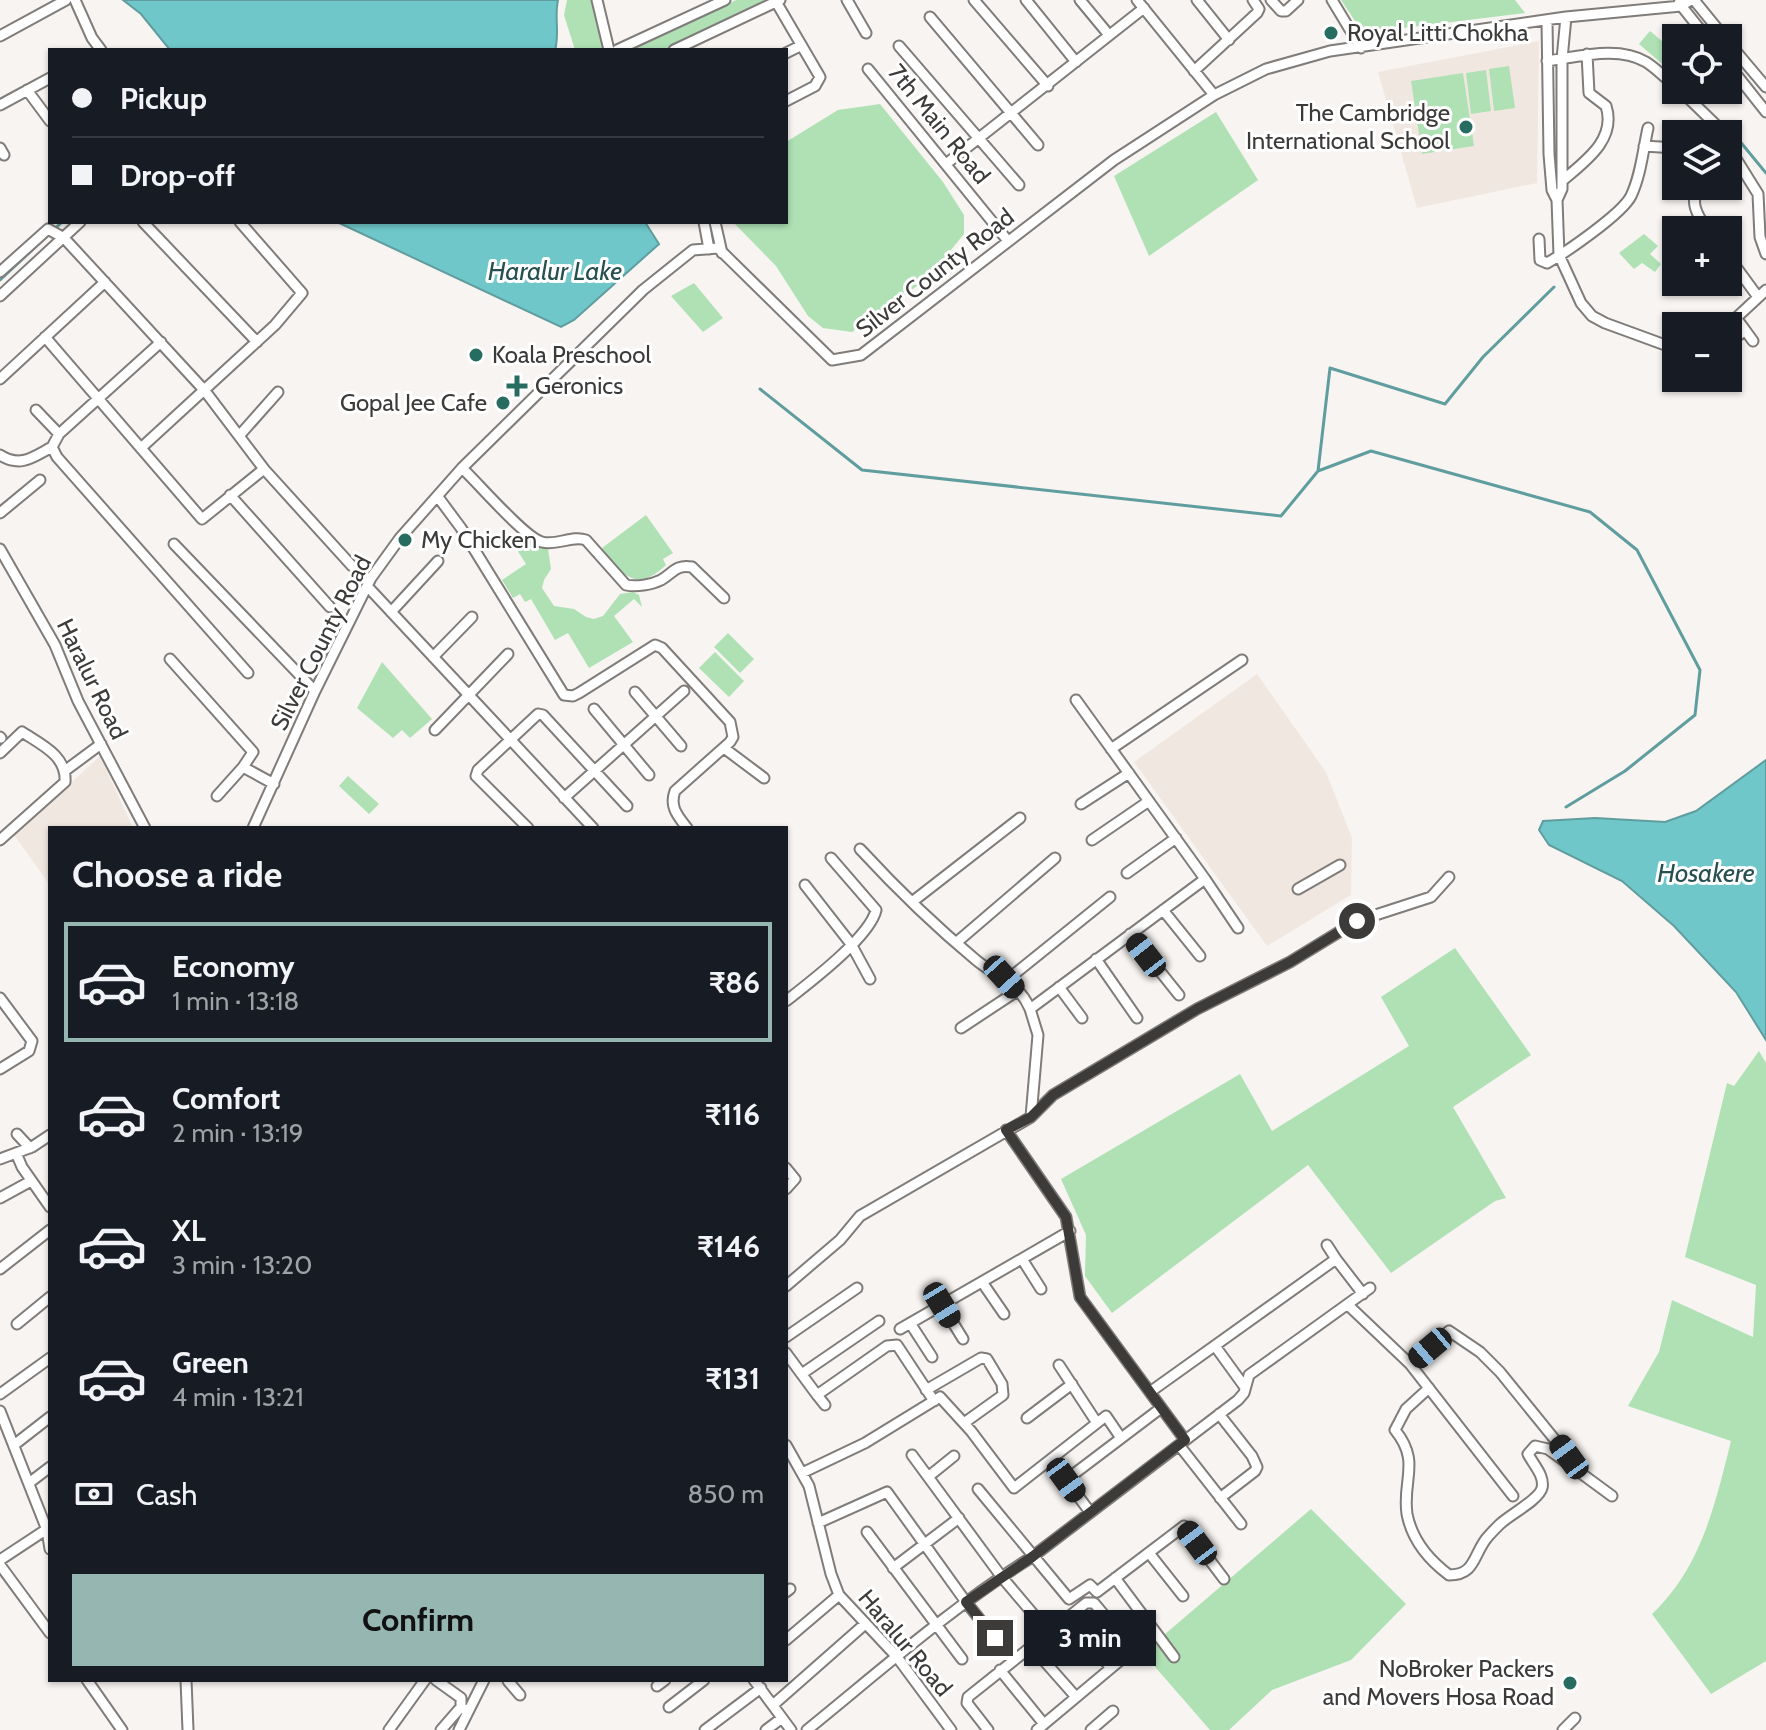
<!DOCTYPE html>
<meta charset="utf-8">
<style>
:root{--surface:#171b24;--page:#20242c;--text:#f1f3f6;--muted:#9ea1a6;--line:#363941;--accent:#96b6b2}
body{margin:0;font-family:Cabin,sans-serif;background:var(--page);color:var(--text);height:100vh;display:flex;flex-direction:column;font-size:30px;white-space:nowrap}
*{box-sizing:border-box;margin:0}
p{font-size:26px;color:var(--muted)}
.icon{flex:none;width:44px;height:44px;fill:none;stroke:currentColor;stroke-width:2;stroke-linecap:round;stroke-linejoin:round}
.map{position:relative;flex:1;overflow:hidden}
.panel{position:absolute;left:48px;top:826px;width:740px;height:856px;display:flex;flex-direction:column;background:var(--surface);border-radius:0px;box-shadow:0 2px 6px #0004}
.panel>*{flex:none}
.hud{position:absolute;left:48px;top:48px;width:740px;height:176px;border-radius:0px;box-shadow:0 2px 6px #0004;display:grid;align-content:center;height:176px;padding:0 24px;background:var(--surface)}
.tools{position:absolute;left:1662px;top:24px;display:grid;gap:16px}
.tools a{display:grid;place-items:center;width:80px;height:80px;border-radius:0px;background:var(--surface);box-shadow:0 2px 6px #0004;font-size:40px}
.end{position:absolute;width:36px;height:36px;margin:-18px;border:10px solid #3c3b3a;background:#fff;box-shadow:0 0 0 4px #fff}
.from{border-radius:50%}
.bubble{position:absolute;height:56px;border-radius:0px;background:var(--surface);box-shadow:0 2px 6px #0004;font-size:26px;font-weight:700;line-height:56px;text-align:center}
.car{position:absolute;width:24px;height:48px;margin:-24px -12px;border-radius:10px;box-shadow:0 0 6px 2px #0007;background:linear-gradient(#222 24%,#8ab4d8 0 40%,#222 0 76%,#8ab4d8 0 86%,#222 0)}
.hud b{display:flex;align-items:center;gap:28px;height:76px;font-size:30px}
.hud b+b{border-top:2px solid var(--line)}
.hud i{width:20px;height:20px;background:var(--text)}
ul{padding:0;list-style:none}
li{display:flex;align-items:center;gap:24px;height:120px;margin:0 16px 12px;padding:0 8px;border:4px solid transparent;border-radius:0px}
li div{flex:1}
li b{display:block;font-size:30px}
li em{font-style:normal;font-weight:700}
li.on{border-color:var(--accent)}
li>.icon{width:72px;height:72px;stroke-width:1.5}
h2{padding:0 24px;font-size:36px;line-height:96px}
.pay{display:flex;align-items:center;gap:20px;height:88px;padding:0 24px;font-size:30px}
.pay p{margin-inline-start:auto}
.button{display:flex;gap:16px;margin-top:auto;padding:16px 24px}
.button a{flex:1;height:92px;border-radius:0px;background:var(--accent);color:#111;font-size:32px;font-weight:700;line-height:92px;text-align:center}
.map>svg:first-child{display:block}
.built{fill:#f0e8e0}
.green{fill:#afe1b5}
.water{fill:#6fc7c9;stroke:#609d9e;stroke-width:2}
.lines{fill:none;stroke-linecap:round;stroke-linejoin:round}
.stream{stroke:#609d9e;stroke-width:3}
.minor-casing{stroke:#7f7c79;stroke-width:13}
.minor{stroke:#fff;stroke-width:9}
.route{stroke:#3c3b3a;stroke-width:10}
.poi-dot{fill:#276c60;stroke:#fff;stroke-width:3}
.labels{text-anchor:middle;stroke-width:6;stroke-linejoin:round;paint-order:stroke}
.poi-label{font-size:24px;fill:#3c3b3a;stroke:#fff;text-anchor:start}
.street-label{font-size:24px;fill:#3c3b3a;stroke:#fff}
.water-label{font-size:26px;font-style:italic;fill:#264f50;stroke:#fff}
</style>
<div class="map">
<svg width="1766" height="1730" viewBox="0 0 1766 1730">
<rect width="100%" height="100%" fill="#f7f4f1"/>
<path class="built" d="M1539,41L1537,183L1417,208L1378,72Z
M1257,674L1326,772L1352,838L1351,895L1267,946L1134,762Z
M100,756L133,828H50V885L14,835Z"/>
<path class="green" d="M567,0H591L603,50H575L564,15Z
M736,0H768L665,50H632Z
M1341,0H1515L1525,13L1363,33Z
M1650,31L1676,53V57L1667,68L1639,44Z
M1509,66L1515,108L1494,111L1489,69Z
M1486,70L1491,111L1471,114L1466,73Z
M1463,73L1474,146L1422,154L1411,81Z
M880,104L943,182L964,215V234L927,279L852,332L823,328L808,316L776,266L733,222H786V142L838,110Z
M1216,112L1258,180L1149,256L1114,176Z
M1644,234L1658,246L1650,254L1661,264L1655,272L1642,263L1634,269L1619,253Z
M694,283L723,318L703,332L671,296Z
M646,515L673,553L663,559L666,565C636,594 621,574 602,548Z
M526,538L533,544L548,549L551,569L544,580L542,588L554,606L574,609L586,617L594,619L603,616L620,594L633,592L639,595L642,607L634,599L614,616L633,642L589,668L568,633L555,640L531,599L525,602L520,594L513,598L502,580L526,564L514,545Z
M728,633L754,659L740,673L714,647Z
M715,652L744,681L729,697L699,668Z
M382,662L432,719L410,738L402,730L393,738L357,708Z
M348,776L379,804L369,814L339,786Z
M1455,948L1531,1055L1453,1107L1506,1198L1495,1201L1391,1273L1308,1165L1112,1313L1085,1276L1086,1235L1061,1179L1240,1074L1272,1131L1409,1046L1381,997Z
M1759,1051L1766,1063V1661L1711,1694L1652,1614C1701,1568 1715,1505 1731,1441L1628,1406L1659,1352L1672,1300L1753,1337L1756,1285L1685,1257L1727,1083L1734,1086Z
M1311,1509L1406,1604L1351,1660L1272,1690L1229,1730H1210L1143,1653Z"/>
<path class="water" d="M123,0H558C554,17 560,33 555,50H170L141,14Z
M337,222H645L659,244L574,320L561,327Z
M1766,760V1040L1736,992L1674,926L1622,881L1549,845L1539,830L1543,821L1595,818L1665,822L1696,811Z"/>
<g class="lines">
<path class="stream" d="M1738,139L1766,173
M0,280L62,222
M760,389L862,470L1281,516L1318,471L1330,368L1445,404L1483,357L1554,287
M1318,471L1371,451L1590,512L1637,550L1700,670L1695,715L1625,771L1566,807"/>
<defs>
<path id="minor" d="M75,0L92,38L101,50
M597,0L609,50
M775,0L820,77L815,86L786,101
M847,0L866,33
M974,0L1048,86
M1026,0L1076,62
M1080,0L1109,35
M1137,0L1214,95
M1197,0L1229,40
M1271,0L1281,11H1286L1298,0
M1332,0L1361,48
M1694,0L1725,38
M1679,3L1707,38
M930,17L1038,145
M1547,21L1549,154L1552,190L1557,200L1559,255L1581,303L1592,316L1605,323L1676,349
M0,36L66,0
M1728,42L1766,87
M899,46L1019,185
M617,50L725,0
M674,50L780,0
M786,53L800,46
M1547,61C1578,57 1618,45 1646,62C1657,69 1666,79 1676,86
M1728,64L1766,112
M868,69L1008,241
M1194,71L1257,13L1259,9L1253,0
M27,90L50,121
M1680,90L1715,124L1719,134
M0,105L50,78
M1644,146L1676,148
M1728,146L1758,194L1760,237L1766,254
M0,148L4,155
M946,164L1144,8
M1562,181C1584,162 1617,140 1606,106L1589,93L1587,54
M1703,186C1686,198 1698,217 1708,230
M1557,200L1562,189V59L1566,17
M143,222L257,342
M704,222L709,249
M715,222L722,253
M1539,239L1540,260L1547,263C1565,253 1622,214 1631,196C1641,175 1643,150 1648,128
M1728,256L1758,297
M0,272L48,229L64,238L205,391L264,469L352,566
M0,296L80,222
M1745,330L1753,341
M45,337L202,519L264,469
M161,342L59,434L52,447L57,457L248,673
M1728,344L1745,330L1736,318L1766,290
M0,379L105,282
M36,410L59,434
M239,436L278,392
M141,448L275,325L302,293L240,222
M0,455C21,468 33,457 52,447
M462,468C478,483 525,538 542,542C557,546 572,535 586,540L626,585C636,587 651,585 661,580C673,573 676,564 692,567L724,598
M230,495L330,607
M438,497L461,528L564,695L573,696L579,693L655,645L662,648L730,722L733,737L730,742L675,791C669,807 678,816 687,828
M0,513L40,480
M174,544L315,691
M0,549L55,645L78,701L145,828
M367,586L593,828
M391,612L438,561
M433,657L472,617
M170,659L253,752L243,767L274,784
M635,692L681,746
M594,709L649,775
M435,730L508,654
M0,737L1,738
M724,748L764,778
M1111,749L1242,660
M0,753L22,732C42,745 67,756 65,782L0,840
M66,770L101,744
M217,796L243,767
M564,798L684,691
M1081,804L1129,773
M253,828L315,691L371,578L400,538L462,468L643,290L693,250L718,248L832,360L861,355L1114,160L1214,95L1266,69L1330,51L1566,17L1681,6L1691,0
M528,828L476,776L478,770L538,714L543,715L627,806
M1092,840L1149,801
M860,849C896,888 935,926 976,960C995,976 1019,982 1030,1009
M1127,873L1176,838
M1205,879L1238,928
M805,885L851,944L870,979
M1298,889L1340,865
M912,902L1020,818
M1163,910L1200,956
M1130,934L1179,995
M957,942L1055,858
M1096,959L1137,1018
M1004,977L1012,976L1110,897
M1059,987L1082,1018
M0,998L32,1041L29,1051L0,1069
M786,1001C809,983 870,937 876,910L831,858
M961,1028L1017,991
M1031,1117L1038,1035L1030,1009L1205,879L1076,700
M1006,1130L1066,1217L1080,1297L1185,1440
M17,1134L30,1148
M16,1153L22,1167L50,1207
M0,1159L32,1147L50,1135
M786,1168L795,1179L786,1189
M0,1198L31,1181
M1327,1245L1336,1259
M1022,1259L1041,1289
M0,1269L50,1230
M982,1282L1004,1314
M786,1286L840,1240L860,1216L1031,1117L1053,1095L1197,1009L1290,962L1357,921L1431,897L1449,877
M942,1305L963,1339
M1348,1305L1410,1364L1513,1496
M910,1323L932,1357
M17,1324L50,1297
M900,1329L1070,1231
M786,1337L857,1288
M1215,1346L1244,1386
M786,1353L817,1395L887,1346L897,1345L934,1401
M1410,1364L1449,1331L1480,1352L1500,1372L1569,1457
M1059,1365L1097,1423
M803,1373L879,1321
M1429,1388L1406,1409L1395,1430C1421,1462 1402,1480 1407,1514C1412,1540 1429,1560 1449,1575C1475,1575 1473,1556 1486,1539C1490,1534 1495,1529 1499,1525C1509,1515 1539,1500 1542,1488C1545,1476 1533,1464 1528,1454L1535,1446L1548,1449L1612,1496
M926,1390L981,1358L987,1359L1002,1384L1003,1395L964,1423
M1150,1392L1336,1259L1363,1294
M0,1394L50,1358
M817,1395L825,1405
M0,1411L47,1530L50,1549
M1219,1414L1252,1456L1257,1467L1255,1471L1220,1498
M1027,1418L1072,1384
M14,1445L50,1417
M786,1445L809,1486L831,1574L839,1595L897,1657L951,1730
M1179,1445L1241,1524
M912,1455L1001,1576L1044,1627
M802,1473L865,1443L940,1397L971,1431L1014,1488L1106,1416L1121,1438
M928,1477L954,1456
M29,1483L50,1467
M978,1489L1069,1599L1090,1585L1097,1592L1184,1526L1224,1579
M1090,1512L1066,1480L1161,1408
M818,1523L887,1492L966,1602L1009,1656
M867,1532L962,1659
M1149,1553L1183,1596
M0,1560L50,1527
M0,1565L50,1633
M893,1568L959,1518
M1115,1578L1174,1657
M786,1592L790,1589
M1068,1617L1111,1668
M786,1640L839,1595
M1031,1646L1076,1697
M1000,1670L1044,1724
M87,1680L122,1730
M186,1680L188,1730
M436,1680L461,1698V1707L468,1711
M754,1680L791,1730
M508,1681L520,1695
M657,1686L665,1680
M773,1705L865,1624
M669,1707L704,1680
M389,1730L425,1680
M441,1730L461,1707
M459,1730L484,1680
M705,1730L761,1688
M766,1730L782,1718
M807,1730C881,1670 952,1607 1032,1557L1238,1400L1244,1393L1249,1375L1370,1288
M988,1730L967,1703L968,1697L1086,1603H1094L1130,1646L1129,1653L1037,1730
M1091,1730L1113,1711
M1563,1730L1575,1718"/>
</defs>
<use href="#minor" class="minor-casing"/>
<use href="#minor" class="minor"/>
</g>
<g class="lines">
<path class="route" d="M995,1638L966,1602L1032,1557L1185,1440L1080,1297L1066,1217L1006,1130L1031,1117L1053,1095L1197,1009L1290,962L1357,921"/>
</g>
<g class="poi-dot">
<circle cx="1331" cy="33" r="8"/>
<circle cx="1466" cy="127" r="8"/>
<circle cx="476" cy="355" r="8"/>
<path d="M513 374h8v8h8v8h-8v8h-8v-8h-8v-8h8z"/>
<circle cx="503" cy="403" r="8"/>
<circle cx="405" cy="540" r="8"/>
<circle cx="1570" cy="1683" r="8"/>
</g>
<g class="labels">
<g class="poi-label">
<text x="1347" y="41">Royal Litti Chokha</text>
<text x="1450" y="121" text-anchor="end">The Cambridge<tspan x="1450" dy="28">International School</tspan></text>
<text x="492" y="363">Koala Preschool</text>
<text x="535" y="394">Geronics</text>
<text x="487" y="411" text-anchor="end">Gopal Jee Cafe</text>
<text x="421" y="548">My Chicken</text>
<text x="1554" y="1677" text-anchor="end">NoBroker Packers<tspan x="1554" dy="28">and Movers Hosa Road</tspan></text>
</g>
<g class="street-label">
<text transform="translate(939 124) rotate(51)" y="8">7th Main Road</text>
<text transform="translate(935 273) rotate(-38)" y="8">Silver County Road</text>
<text transform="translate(321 643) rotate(-63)" y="8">Silver County Road</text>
<text transform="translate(92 679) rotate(64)" y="8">Haralur Road</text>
<text transform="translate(905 1643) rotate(50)" y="8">Haralur Road</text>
</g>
<g class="water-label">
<text x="555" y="280">Haralur Lake</text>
<text x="1706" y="882">Hosakere</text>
</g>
</g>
</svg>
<div class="tools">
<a><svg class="icon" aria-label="locate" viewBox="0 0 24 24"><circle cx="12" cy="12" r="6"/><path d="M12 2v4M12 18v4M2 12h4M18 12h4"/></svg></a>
<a><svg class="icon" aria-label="layers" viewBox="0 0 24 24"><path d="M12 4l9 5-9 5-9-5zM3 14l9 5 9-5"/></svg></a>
<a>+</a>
<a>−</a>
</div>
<i class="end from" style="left:1357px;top:921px"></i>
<i class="end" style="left:995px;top:1638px"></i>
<div class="bubble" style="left:1024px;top:1610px;width:132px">3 min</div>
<i class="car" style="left:1146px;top:955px;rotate:322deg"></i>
<i class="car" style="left:1004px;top:977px;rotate:138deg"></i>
<i class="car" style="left:942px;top:1305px;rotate:149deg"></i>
<i class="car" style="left:1430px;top:1348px;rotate:230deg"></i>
<i class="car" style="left:1569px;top:1457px;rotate:324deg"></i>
<i class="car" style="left:1066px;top:1480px;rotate:144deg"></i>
<i class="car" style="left:1197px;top:1543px;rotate:323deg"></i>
<div class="hud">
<b><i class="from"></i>Pickup</b>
<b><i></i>Drop-off</b>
</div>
<section class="panel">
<h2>Choose a ride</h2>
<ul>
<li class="on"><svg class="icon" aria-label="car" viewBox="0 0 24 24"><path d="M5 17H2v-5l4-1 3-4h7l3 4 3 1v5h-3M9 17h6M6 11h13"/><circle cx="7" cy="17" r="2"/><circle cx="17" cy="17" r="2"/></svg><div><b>Economy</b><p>1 min · 13:18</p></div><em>₹86</em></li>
<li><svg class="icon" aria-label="car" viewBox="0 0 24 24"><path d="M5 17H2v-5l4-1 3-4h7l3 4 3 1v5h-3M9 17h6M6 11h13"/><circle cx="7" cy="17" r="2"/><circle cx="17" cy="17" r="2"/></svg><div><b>Comfort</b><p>2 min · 13:19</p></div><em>₹116</em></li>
<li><svg class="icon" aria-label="car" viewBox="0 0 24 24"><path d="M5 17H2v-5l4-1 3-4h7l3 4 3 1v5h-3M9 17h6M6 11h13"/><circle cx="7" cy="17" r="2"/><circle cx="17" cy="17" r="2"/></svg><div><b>XL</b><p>3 min · 13:20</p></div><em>₹146</em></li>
<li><svg class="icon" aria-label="car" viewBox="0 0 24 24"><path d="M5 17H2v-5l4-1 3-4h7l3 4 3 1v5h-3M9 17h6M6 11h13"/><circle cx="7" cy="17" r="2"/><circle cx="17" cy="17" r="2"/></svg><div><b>Green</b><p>4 min · 13:21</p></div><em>₹131</em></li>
</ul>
<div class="pay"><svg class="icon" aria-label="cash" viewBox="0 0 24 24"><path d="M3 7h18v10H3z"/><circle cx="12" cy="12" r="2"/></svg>Cash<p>850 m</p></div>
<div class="button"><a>Confirm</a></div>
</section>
</div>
